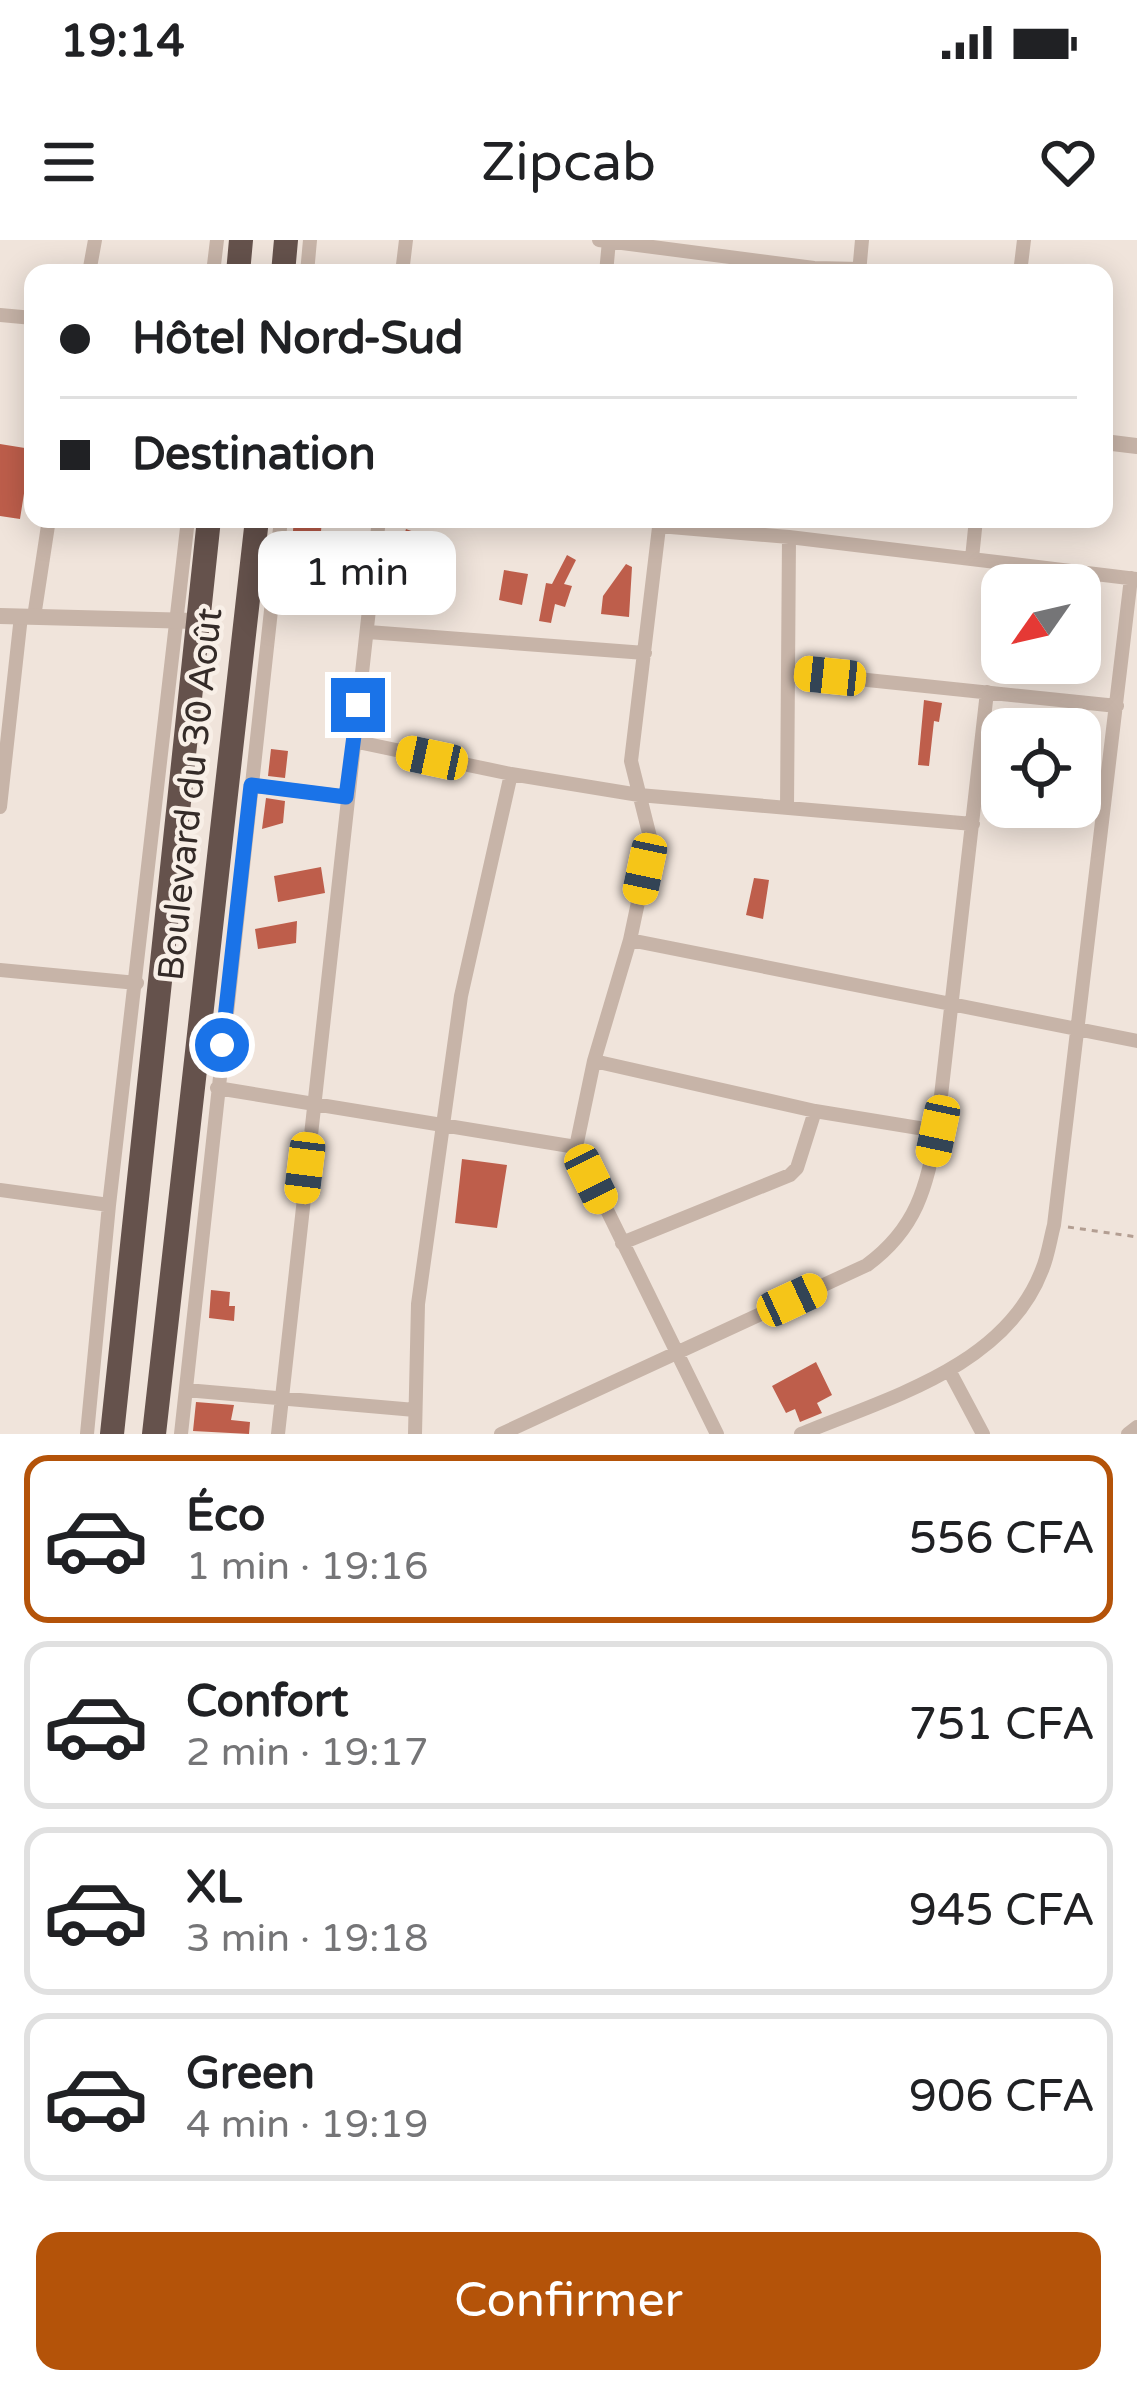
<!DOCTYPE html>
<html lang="fr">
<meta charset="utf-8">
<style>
:root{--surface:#fff;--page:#f2f2f2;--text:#202124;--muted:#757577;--line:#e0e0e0;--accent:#b45309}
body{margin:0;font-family:"Varela Round",sans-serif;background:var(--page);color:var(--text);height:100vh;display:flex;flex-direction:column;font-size:45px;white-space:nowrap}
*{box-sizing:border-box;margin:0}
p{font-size:39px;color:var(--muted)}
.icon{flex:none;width:66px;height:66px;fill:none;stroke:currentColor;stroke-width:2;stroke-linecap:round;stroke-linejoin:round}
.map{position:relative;height:1194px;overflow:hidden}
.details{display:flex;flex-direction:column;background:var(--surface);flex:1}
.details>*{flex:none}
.hud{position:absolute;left:24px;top:24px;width:1089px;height:264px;border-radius:24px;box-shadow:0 6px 30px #0003;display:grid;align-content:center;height:264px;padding:0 36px;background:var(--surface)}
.needle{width:78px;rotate:236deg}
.controls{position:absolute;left:981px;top:324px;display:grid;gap:24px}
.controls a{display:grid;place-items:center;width:120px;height:120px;border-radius:24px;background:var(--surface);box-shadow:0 6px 30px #0003;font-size:60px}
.end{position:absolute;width:54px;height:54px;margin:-27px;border:15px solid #1a73e8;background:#fff;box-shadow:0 0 0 6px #fff}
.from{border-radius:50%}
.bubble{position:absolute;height:84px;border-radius:24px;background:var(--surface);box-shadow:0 6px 30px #0003;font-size:39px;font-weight:600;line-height:84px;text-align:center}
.car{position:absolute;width:36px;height:72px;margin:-36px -18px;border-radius:15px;box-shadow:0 0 9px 3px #0007;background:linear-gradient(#f5c518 24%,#345 0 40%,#f5c518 0 76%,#345 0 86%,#f5c518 0)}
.hud b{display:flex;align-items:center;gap:42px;height:114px;font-size:45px}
.hud b+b{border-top:3px solid var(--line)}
.hud i{width:30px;height:30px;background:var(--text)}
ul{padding:21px 0 0;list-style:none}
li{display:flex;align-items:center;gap:36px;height:168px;margin:0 24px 18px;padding:0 12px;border:6px solid var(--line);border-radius:24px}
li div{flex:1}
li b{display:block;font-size:45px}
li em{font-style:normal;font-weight:600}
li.on{border-color:var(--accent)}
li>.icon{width:108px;height:108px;stroke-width:1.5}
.button{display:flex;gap:24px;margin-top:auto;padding:24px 36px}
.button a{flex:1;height:138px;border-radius:24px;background:var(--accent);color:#fff;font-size:48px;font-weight:600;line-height:138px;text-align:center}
.status{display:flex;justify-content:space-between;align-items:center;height:84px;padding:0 60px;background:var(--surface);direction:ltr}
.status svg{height:33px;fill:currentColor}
header{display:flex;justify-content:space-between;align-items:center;height:156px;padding:0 36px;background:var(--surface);font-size:54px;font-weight:600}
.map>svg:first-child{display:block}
.building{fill:#be5e4b}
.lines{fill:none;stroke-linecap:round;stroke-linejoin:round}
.path{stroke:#b39e92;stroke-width:3;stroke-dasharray:6 6;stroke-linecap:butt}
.minor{stroke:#c7b4a8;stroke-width:14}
.tertiary{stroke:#c7b4a8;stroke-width:16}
.trunk{stroke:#65524c;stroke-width:24}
.route{stroke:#1a73e8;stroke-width:15}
.labels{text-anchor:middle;stroke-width:9;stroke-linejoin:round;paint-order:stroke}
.street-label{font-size:36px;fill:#342b28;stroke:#f8efe7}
</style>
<div class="status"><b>19:14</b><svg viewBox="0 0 49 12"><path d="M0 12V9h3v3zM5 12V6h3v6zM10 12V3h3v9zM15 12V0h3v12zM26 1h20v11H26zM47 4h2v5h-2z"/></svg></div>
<header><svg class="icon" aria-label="menu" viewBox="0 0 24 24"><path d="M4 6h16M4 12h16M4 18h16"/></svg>Zipcab<svg class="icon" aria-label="heart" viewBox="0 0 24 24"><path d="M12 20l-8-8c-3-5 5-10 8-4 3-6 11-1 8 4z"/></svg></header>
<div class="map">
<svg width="1137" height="1194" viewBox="0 0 1137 1194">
<rect width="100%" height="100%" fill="#f0e4db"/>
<path class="building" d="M0,204L31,209L20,279L0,276Z
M294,279H322L320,304L306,302L301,340L289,338Z
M406,289L414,292L409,310L422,311L421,328L454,336L453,345L436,343V349L416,346L415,351L391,347L387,342V308L400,309Z
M328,314L360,317L358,335L326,332Z
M567,315L576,320L564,344L572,346L565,367L555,364L551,383L539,381L546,343L552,344Z
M626,324L632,327L629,377L601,374L603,356Z
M504,330L528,334L522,365L499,360Z
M924,460L942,463L939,482L934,481L929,526L918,525Z
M271,509L288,511L285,538L268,536Z
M266,558L285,561L283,583L262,589Z
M321,627L325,653L278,662L274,636Z
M754,638L769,640L763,679L746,675Z
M297,681L296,703L258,709L255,689Z
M462,919L507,925L497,988L455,983Z
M211,1050L230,1052L229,1066H235L234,1081L209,1078Z
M816,1122L832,1155L817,1163L822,1173L800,1182L795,1169L786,1173L772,1146Z
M196,1162L234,1165L231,1180L250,1182L249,1194L193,1191Z"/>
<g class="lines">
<path class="path" d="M1068,987L1137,997"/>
<path class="minor" d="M599,0L814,28L860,29
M89,33L95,0
M213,33L217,0
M307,33L310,0
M402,33L406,0
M606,33L609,1
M859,33L862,0
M1020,33L1024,0
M0,75L33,78
M659,286L789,297L1137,339
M972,318L976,279
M34,377L49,279
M368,392L645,413
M791,432L1117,466
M353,501L511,534L639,555L973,584
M251,545L347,557
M0,567L21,376
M787,568L789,297
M630,700L1137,801
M0,730L137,743
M594,821L815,871L937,891
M217,848L576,907L717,1194
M576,907L594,821L630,700L651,601L631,521L660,279
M0,950L109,965
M622,1003L790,935L797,928L815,871
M950,1132L983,1194
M186,1150L415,1170
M87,1194L109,965L188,279
M181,1194L281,279
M278,1194L379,279
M415,1194L418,1064L461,756L511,534
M501,1194L867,1025C917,988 926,948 937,891L987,452
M801,1194C887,1158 1005,1127 1042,1030C1048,1016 1050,1000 1054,985L1131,338
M1128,1194L1137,1187"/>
<path class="tertiary" d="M1104,202L1137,206
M0,376L195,381"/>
<path class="trunk" d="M238,33L241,0
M283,33L286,0
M112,1194L209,279
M154,1194L257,279"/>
</g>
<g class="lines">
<path class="route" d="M222,805L251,545L346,557L358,465"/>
</g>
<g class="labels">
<g class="street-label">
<text transform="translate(189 554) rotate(-84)" y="13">Boulevard du 30 Août</text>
</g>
</g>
</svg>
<div class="controls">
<a><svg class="needle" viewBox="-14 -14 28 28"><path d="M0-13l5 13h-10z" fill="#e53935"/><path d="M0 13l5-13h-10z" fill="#757577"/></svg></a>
<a><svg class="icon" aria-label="locate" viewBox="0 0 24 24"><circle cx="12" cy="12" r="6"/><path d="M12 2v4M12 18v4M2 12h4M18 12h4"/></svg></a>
</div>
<i class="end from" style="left:222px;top:805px"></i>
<i class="end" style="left:358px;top:465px"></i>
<div class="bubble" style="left:258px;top:291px;width:198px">1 min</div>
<i class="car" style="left:830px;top:436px;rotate:276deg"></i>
<i class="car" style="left:432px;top:518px;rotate:282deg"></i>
<i class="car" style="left:645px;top:629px;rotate:192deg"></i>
<i class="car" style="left:938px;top:891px;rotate:192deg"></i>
<i class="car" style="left:305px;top:928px;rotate:187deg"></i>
<i class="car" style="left:591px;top:939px;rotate:154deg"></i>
<i class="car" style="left:792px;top:1060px;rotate:65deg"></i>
<div class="hud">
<b><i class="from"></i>Hôtel Nord-Sud</b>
<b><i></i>Destination</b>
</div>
</div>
<section class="details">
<ul>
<li class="on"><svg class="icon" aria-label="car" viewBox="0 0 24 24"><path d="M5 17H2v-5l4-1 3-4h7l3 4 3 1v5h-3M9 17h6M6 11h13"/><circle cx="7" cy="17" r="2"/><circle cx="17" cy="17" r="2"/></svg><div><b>Éco</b><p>1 min · 19:16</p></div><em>556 CFA</em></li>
<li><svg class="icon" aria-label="car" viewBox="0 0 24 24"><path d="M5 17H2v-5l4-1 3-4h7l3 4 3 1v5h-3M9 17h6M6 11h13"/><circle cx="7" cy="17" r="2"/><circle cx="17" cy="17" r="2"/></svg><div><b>Confort</b><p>2 min · 19:17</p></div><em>751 CFA</em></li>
<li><svg class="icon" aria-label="car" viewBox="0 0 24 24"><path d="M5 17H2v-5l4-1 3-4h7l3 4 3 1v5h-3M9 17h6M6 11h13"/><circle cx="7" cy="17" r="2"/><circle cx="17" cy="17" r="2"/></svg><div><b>XL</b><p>3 min · 19:18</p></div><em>945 CFA</em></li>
<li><svg class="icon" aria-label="car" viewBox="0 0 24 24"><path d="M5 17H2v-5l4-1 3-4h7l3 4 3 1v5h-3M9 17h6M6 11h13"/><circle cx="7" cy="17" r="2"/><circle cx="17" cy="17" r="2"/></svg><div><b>Green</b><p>4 min · 19:19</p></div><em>906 CFA</em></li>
</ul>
<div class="button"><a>Confirmer</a></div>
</section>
